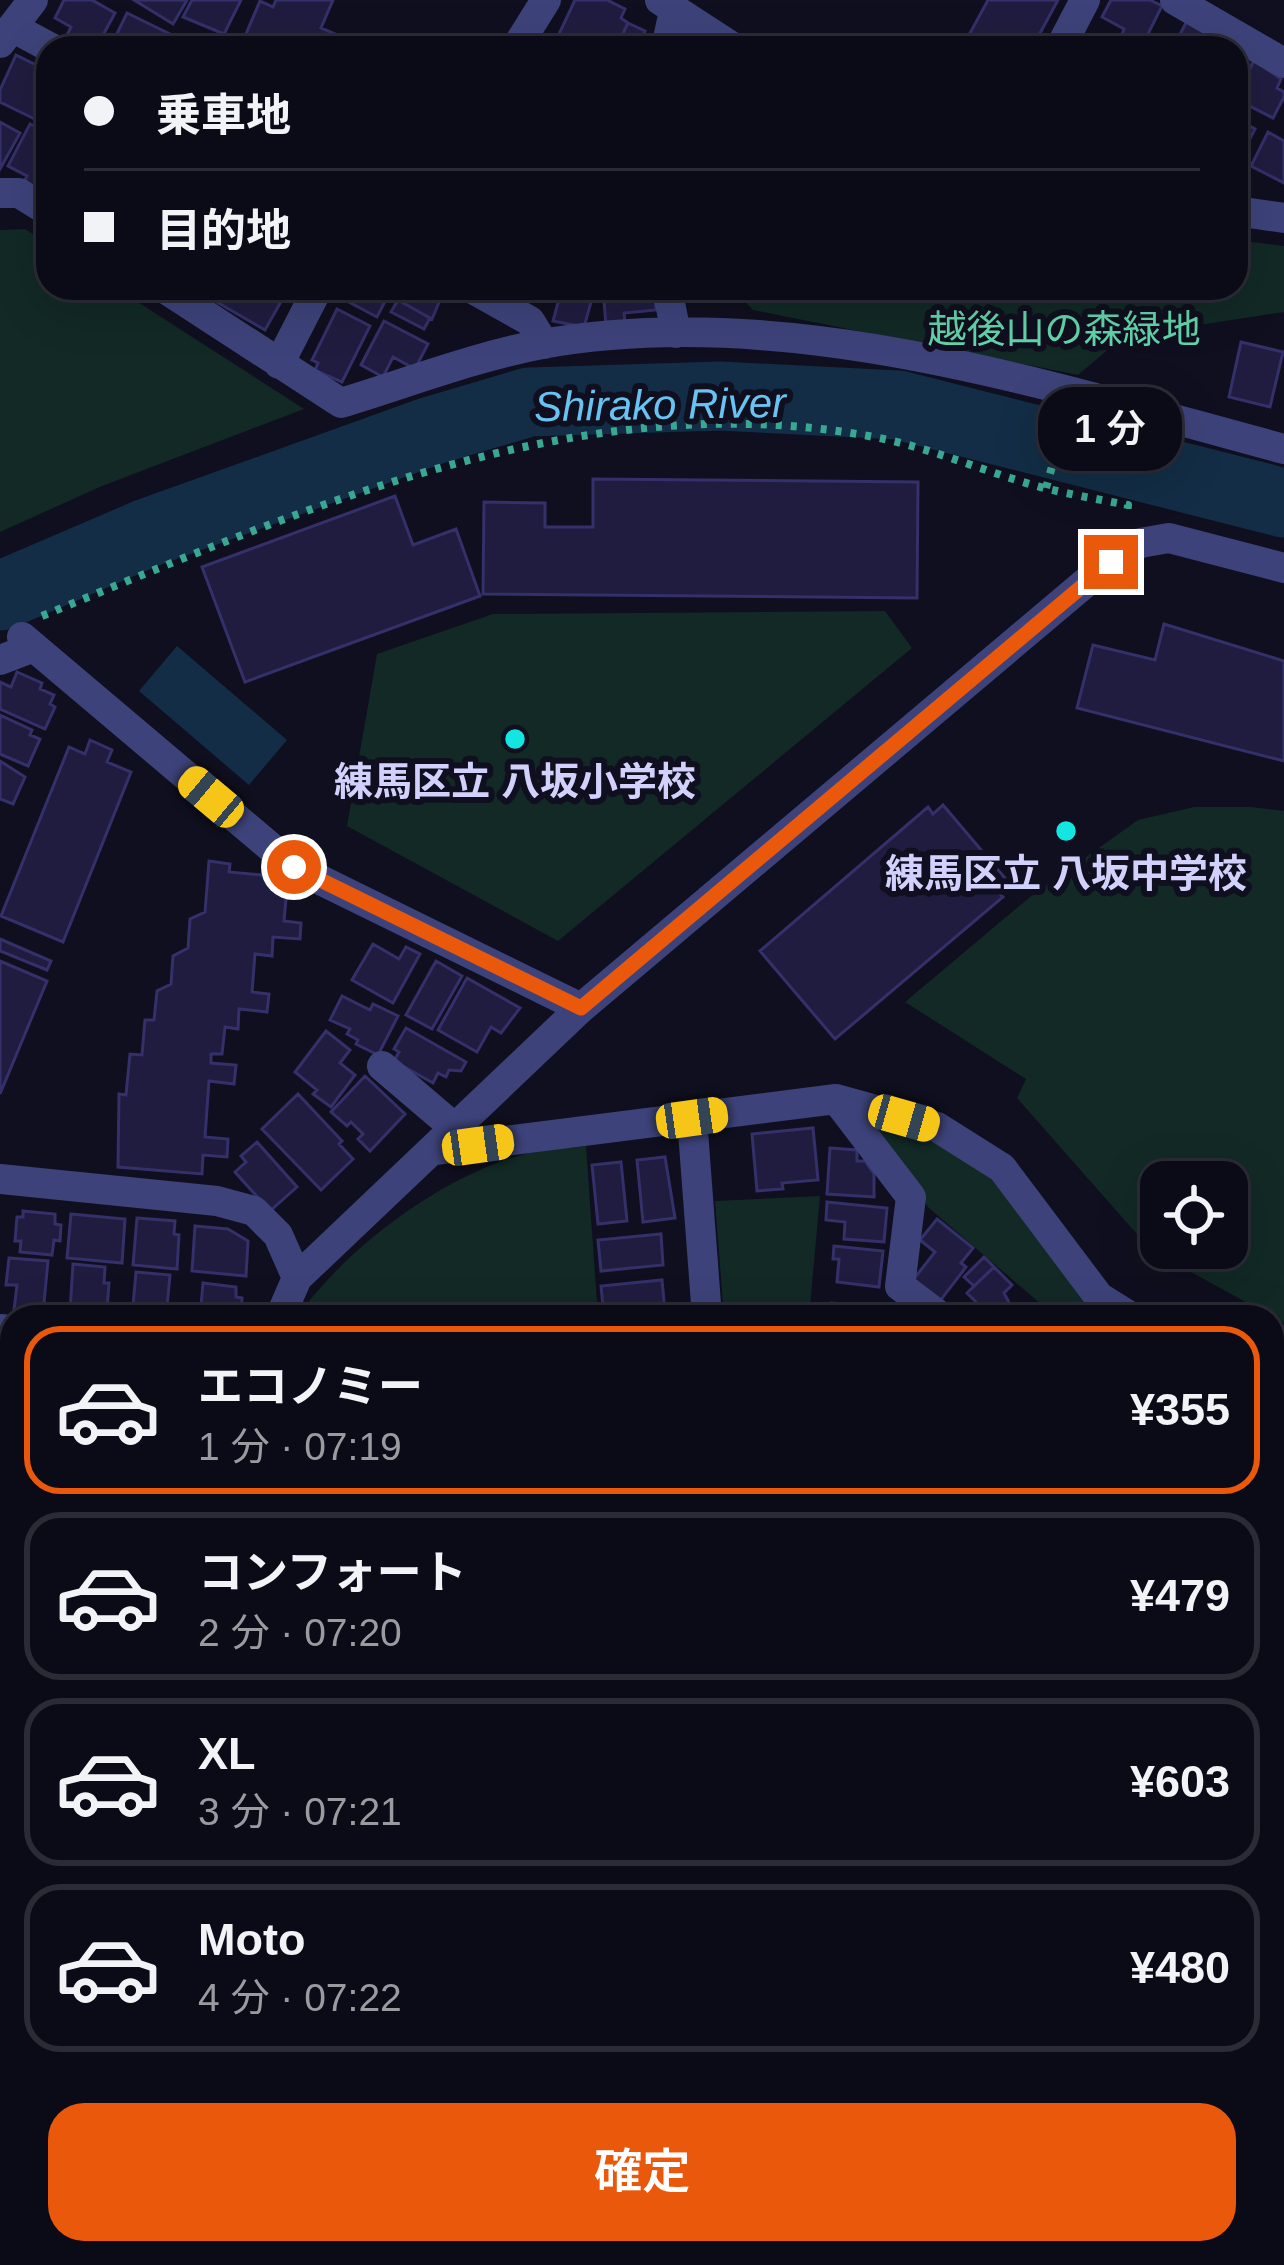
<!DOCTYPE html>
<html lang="ja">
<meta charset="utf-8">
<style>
:root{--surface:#0b0b17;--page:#191924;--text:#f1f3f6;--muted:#9a9ba1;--line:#2b2b36;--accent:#ea580c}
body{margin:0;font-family:Helvetica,"Noto Sans JP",sans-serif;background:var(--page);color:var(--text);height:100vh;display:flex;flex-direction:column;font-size:45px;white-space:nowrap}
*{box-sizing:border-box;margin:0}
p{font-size:39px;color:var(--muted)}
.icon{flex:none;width:66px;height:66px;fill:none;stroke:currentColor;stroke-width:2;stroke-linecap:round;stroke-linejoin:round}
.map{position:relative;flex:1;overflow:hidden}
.side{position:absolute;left:0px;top:1305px;width:1284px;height:960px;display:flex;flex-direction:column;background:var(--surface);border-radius:36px 36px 0 0;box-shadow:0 12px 48px #0002,0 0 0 3px var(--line)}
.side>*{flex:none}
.top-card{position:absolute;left:36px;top:36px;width:1212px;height:264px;border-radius:36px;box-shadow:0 12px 48px #0002,0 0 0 3px var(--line);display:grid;align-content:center;height:264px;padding:0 48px;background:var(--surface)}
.buttons{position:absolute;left:1140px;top:1161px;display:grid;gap:24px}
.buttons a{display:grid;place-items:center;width:108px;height:108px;border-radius:24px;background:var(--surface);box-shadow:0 12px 48px #0002,0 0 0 3px var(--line);font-size:60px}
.end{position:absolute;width:54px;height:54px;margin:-27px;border:15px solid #ea580c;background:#fff;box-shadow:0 0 0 6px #fff}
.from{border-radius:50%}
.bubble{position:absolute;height:84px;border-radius:36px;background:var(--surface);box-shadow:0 12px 48px #0002,0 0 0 3px var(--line);font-size:39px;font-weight:600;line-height:84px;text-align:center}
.car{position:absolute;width:36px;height:72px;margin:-36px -18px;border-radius:15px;box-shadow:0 0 9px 3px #0007;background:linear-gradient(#f5c518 24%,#345 0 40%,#f5c518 0 76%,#345 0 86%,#f5c518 0)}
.top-card b{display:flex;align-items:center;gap:42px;height:114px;font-size:45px}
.top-card b+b{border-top:3px solid var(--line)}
.top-card i{width:30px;height:30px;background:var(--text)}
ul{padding:21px 0 0;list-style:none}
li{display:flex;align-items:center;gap:36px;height:168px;margin:0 24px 18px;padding:0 24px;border:6px solid var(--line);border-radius:36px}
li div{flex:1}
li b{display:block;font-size:45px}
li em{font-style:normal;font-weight:600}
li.active{border-color:var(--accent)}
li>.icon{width:108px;height:108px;stroke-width:1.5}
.primary-button{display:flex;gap:24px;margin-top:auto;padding:24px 48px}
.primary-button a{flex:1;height:138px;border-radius:36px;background:var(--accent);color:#fff;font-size:48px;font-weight:600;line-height:138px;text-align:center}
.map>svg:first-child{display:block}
.green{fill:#122925;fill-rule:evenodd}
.water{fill:#122d45}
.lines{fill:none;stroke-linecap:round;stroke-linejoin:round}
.river{stroke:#122d45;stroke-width:69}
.building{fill:#1f1c3f;stroke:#343069;stroke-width:3}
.path{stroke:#38a893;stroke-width:8;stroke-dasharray:6 9;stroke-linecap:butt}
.minor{stroke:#3d437a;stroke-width:30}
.route{stroke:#ea580c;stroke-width:15}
.poi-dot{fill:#13e5e0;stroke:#0f0f1f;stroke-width:4.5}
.labels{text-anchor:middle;stroke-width:12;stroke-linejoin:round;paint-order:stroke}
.park-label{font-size:39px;fill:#63d4aa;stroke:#0f0f1f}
.poi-label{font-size:39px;font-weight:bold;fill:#d1d1fb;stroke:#0f0f1f}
.water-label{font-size:42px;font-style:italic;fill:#68c3f2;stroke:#0f0f1f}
</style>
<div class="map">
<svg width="1284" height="2265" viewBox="0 0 1284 2265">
<rect width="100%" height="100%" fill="#0f0f1f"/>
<path class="green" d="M25,229L48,244V288H116L304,409L102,486L0,532V230Z
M1236,240L1284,246V312L1123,337L1078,375L753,310L732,288H1236Z
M885,611L912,648L558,941L347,826L377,654L493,614Z
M1194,807H1251L1284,811V1323L1151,1250L1017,1098L1026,1079L905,1002L1030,897L1138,820ZM1161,1182H1227V1248H1161Z
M888,1118L998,1172L1118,1317H1056L929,1208L868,1131L871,1123Z
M586,1146L598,1317H297C345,1249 439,1178 521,1155C541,1149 565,1149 586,1146Z
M820,1196L809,1317H724L715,1201Z
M1272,1379L1284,1385V1587L1272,1598Z
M0,1469L12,1481V1687L0,1695Z"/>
<path class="water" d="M177,646L287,740L249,785L139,691Z"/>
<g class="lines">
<path class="river" d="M0,596L147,533L431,431L529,402L720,396L898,405L1284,503"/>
</g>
<path class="building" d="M64,0H92L115,13L96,48H77L64,41L71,27L55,18Z
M134,0H187L173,24Z
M192,0H241L224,34L183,17Z
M276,0H333L321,28L367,48H240L260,1L273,7Z
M575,0H607L625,9L621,18L628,23L616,48H589L559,34Z
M988,0H1058L1032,48H962Z
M1111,0H1150L1162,6L1141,48L1121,37L1124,29L1102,17Z
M127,13L176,37L171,48H110Z
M1188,19L1231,48H1173Z
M628,23L645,31L637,48H616Z
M16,55L48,71L45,124L0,102V90Z
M1254,60L1281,79L1277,88L1284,92V97L1273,118L1236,99Z
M1236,119L1255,129L1236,166Z
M0,122L20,133L0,169Z
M30,124L48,133V195L24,182L27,176L8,166Z
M1268,132L1284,141V183L1251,166Z
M213,288H265L283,298L265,330L208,297Z
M349,288H392L377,317L343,299Z
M404,288H445L432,319L398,300Z
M562,288H595L584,327L553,321Z
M603,288H654L656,310L624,313L625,323L606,326Z
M398,300L430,318L424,329L391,312Z
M337,309L370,326L342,382L315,370L318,363L312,360Z
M384,321L428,344L415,369L393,357L383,377L361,365Z
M1241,342L1283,352L1270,407L1229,397Z
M593,479L918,482L917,598L483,594L484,502L545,503V527H593Z
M395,496L413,545L456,529L480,596L245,682L202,567Z
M1164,624L1284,661V761L1077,708L1093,645L1155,660Z
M17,672L42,683L40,689L54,695L50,704L55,707L45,729L0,709V682L11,687Z
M0,715L32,730L30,735L40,739L28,766L0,754Z
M90,740L112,750L107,762L131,772L63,942L1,916L69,747L85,754Z
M0,761L25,777L13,804L0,799Z
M943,805L1010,884L999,893L1003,897L835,1039L760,951L928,807L933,814Z
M209,861L230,864L229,872L261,875L286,899L284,921L301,923L300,939L273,937L272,956L255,954L252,992L269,994L267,1012L239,1009L238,1029L225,1027L222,1054H211V1063L236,1065L234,1084L209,1081L205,1137L228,1139L227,1157L203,1155L202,1174L118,1167L119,1094L126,1095L130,1054L142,1055L145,1020H154L157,991L171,984L173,956L188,948L190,919L205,912Z
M0,939L51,961L47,970L0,951Z
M373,944L399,959L406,947L420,954L393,1003L352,980Z
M0,961L47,981L0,1094Z
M436,961L462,976L432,1029L406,1015Z
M467,978L520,1008L501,1033L491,1027L477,1052L438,1030Z
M342,996L370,1010L373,1004L398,1016L378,1055L356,1044L358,1040L347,1034L350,1029L330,1020Z
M406,1028L466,1062L461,1071L449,1070L446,1077L438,1073L433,1083L394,1061L399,1052L394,1049Z
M326,1031L350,1050L340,1063L355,1075L331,1107L313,1094L317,1090L295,1072Z
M365,1076L405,1114L370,1151L358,1139L363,1134L351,1122L347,1126L331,1112Z
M298,1094L342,1141L339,1144L353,1159L321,1190L262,1129Z
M813,1128L818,1180L782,1183L783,1189L757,1191L752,1134Z
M257,1142L297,1187L270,1211L235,1172L246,1162L241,1156Z
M830,1148L857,1150V1161H865L874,1174V1197L827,1194Z
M665,1157L675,1218L643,1222L637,1160Z
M621,1162L627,1221L598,1224L592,1165Z
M827,1202L887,1208L884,1242L844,1239L845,1222L826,1220Z
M23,1211L55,1214V1224L61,1225L60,1241L54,1240L52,1255L20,1252L21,1241H15L17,1217H23Z
M71,1214L125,1219L122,1263L67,1258Z
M137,1218L175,1221L174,1234L179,1235L177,1269L133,1265Z
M937,1219L973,1248L961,1263L966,1267L940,1301L913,1280L935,1252L920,1240Z
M195,1226L228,1229L248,1241L246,1276L192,1271Z
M661,1234L663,1265L601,1271L598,1240Z
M834,1246L883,1251L879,1287L837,1282L839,1259H833Z
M984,1257L994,1267L974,1286L964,1277Z
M9,1258L48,1261L43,1313L14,1310L17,1285H6Z
M73,1264L105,1267L104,1283H109L107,1309L70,1311Z
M994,1267L1012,1285L1004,1293L1014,1312L1009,1317H978L973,1312L979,1305L967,1293Z
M136,1272L170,1275L166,1317H132Z
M662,1280L665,1312L604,1317L601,1286Z
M203,1283L236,1287V1297L242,1298L241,1315L200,1317Z
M831,1303L866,1306L865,1317H829Z
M0,1344L12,1345L9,1387L0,1386Z
M1280,1640L1284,1643V1713L1272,1702V1648Z
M1275,1746L1284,1755L1281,1827L1272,1818Z
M12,1760V1810L0,1819V1768Z
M1272,1870L1284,1881V1926L1276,1935L1272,1931Z
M1272,2045L1284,2047V2080L1272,2078Z
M1272,2084L1284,2086L1283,2125L1272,2123Z
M0,2091L12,2104V2126L0,2137Z
M9,2212L12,2248L0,2261V2222Z
M171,2253H214L203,2265H183Z
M294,2253H346L357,2264L293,2265L287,2259Z
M421,2253H481L478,2265H438L440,2258Z
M499,2253L547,2255V2265H499Z
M680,2253H733L730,2265H678Z
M1020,2253H1065L1060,2265H1015Z
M1130,2253H1183L1181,2265H1129Z
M1193,2253H1248L1258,2254L1257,2265H1192Z"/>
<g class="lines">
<path class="path" d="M1046,488L1065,420
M42,616C304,509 584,382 874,437C933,448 989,474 1048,489C1074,495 1101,500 1128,505L1127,515
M985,2253L993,2265"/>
<path class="minor" d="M660,0L734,48
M1175,0L1284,63
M12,27L51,48
M0,43L33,0
M516,48L546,0
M666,48L674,11
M1060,48L1085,0
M0,193H19L48,211
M1236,211L1284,218
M164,288L341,403C407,383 474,357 542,344C788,300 1048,386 1284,449
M471,288L530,321L544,344
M667,288L676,333
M279,364L318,288
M22,637L294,867L581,1008
M0,660L34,647
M382,1066L457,1130
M836,1099L911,1197L900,1286L941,1317
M692,1118L707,1317
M435,1150L836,1099L937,1127L1002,1168L1099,1297L1131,1317
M0,1179L217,1201L254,1211L278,1235L297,1278
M280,1317L297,1278L581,1008L1110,562L1140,543L1169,538L1284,568
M0,1329L12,1330
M1272,1370L1284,1376
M1272,1615L1284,1604
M0,1846L12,1838
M0,1935L12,1947
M1272,1963L1284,1949
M1272,2009L1284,2020
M578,2253L579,2265
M242,2265L253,2253
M756,2265L759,2253
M1083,2265L1084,2253"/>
</g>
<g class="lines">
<path class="route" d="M294,867L581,1008L1111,562"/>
</g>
<g class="poi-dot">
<circle cx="515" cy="739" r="12"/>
<circle cx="1066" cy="831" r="12"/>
</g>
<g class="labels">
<g class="park-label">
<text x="1064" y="343">越後山の森緑地</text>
</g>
<g class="poi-label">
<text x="515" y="795">練馬区立 八坂小学校</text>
<text x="1066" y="887">練馬区立 八坂中学校</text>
</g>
<g class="water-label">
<text transform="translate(660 404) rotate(-1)" y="15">Shirako River</text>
</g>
</g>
</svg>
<div class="buttons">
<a><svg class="icon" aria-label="locate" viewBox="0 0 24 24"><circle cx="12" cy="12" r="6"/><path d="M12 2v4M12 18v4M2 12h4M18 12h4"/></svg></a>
</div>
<i class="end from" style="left:294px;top:867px"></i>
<i class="end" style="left:1111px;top:562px"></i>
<div class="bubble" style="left:1038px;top:387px;width:144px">1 分</div>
<i class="car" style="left:211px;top:797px;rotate:310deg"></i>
<i class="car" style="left:692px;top:1118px;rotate:82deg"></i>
<i class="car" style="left:904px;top:1118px;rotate:106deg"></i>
<i class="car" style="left:478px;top:1145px;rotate:82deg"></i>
<div class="top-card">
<b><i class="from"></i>乗車地</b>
<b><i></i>目的地</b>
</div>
<section class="side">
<ul>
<li class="active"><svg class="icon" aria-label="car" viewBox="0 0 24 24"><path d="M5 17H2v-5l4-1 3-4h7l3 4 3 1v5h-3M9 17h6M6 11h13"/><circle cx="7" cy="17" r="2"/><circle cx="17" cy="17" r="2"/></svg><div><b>エコノミー</b><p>1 分 · 07:19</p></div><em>¥355</em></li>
<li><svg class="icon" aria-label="car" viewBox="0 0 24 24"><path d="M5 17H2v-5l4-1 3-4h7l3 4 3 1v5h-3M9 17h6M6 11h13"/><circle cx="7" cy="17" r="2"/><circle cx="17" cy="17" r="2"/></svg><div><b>コンフォート</b><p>2 分 · 07:20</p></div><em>¥479</em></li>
<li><svg class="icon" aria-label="car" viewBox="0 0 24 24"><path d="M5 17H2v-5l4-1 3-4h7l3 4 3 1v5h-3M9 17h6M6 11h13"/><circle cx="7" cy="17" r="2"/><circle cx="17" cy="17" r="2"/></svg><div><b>XL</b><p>3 分 · 07:21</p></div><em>¥603</em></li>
<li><svg class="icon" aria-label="car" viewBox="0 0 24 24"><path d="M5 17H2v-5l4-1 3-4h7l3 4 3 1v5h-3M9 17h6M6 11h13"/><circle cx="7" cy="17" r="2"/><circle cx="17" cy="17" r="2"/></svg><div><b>Moto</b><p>4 分 · 07:22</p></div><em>¥480</em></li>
</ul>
<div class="primary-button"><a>確定</a></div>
</section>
</div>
